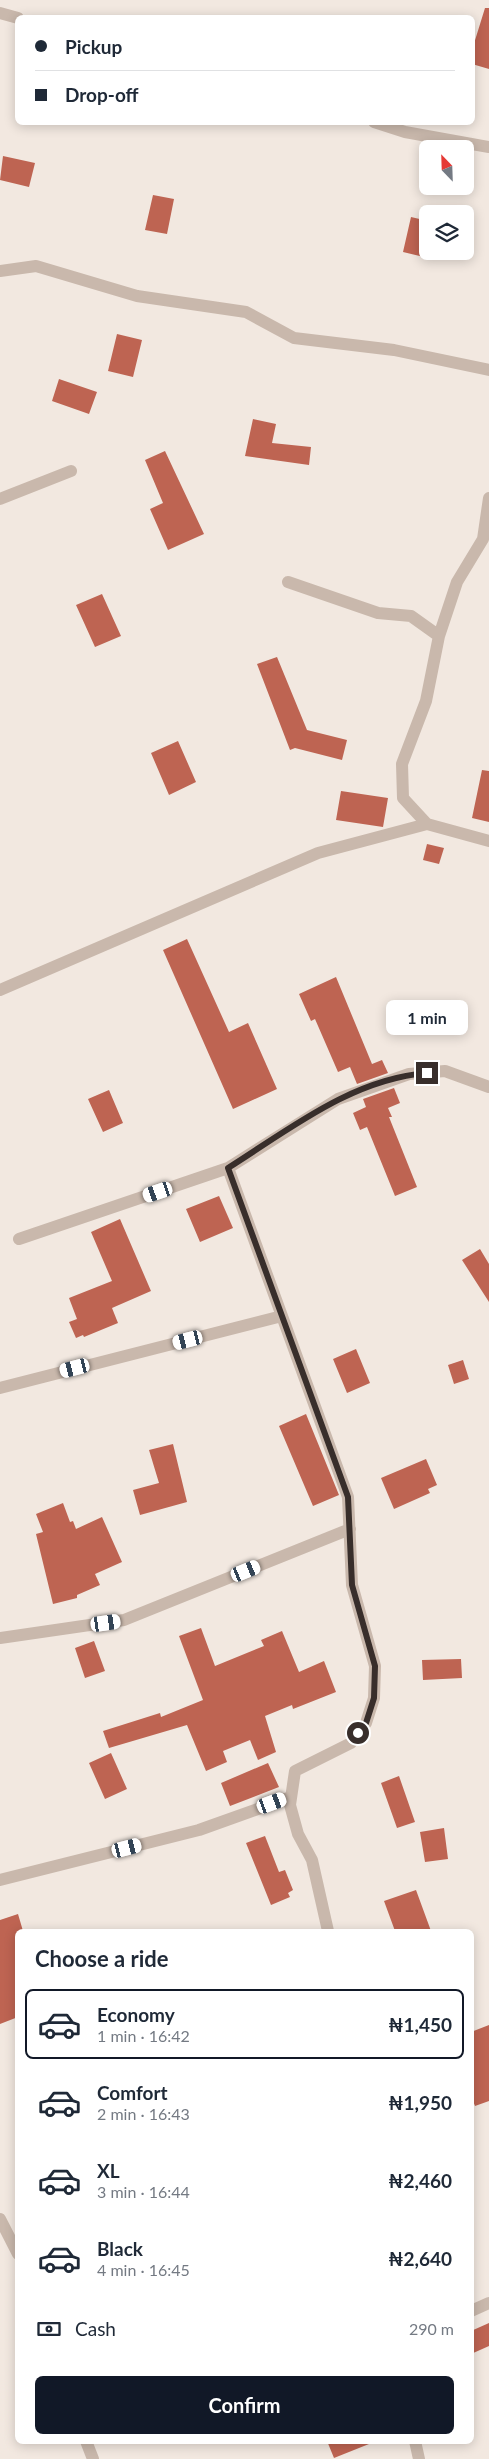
<!DOCTYPE html>
<meta charset="utf-8">
<style>
:root{--surface:#fff;--page:#f2f2f3;--text:#1f2937;--muted:#747a83;--line:#e0e1e3;--accent:#111827}
body{margin:0;font-family:Lato,sans-serif;background:var(--page);color:var(--text);height:100vh;display:flex;flex-direction:column;font-size:19px;white-space:nowrap}
*{box-sizing:border-box;margin:0}
p{font-size:16px;color:var(--muted)}
.icon{flex:none;width:28px;height:28px;fill:none;stroke:currentColor;stroke-width:2;stroke-linecap:round;stroke-linejoin:round}
.map{position:relative;flex:1;overflow:hidden}
.sheet{position:absolute;left:15px;top:1929px;width:459px;height:515px;display:flex;flex-direction:column;background:var(--surface);border-radius:8px;box-shadow:0 2px 12px #0003}
.sheet>*{flex:none}
.guide{position:absolute;left:15px;top:15px;width:460px;height:110px;border-radius:8px;box-shadow:0 2px 12px #0003;display:grid;align-content:center;height:110px;padding:0 20px;background:var(--surface)}
.needle{width:32px;rotate:337deg}
.fabs{position:absolute;left:419px;top:140px;display:grid;gap:10px}
.fabs a{display:grid;place-items:center;width:55px;height:55px;border-radius:8px;background:var(--surface);box-shadow:0 2px 12px #0003;font-size:25px}
.end{position:absolute;width:22px;height:22px;margin:-11px;border:6px solid #382e2b;background:#fff;box-shadow:0 0 0 2px #fff}
.from{border-radius:50%}
.bubble{position:absolute;height:35px;border-radius:8px;background:var(--surface);box-shadow:0 2px 12px #0003;font-size:16px;font-weight:700;line-height:35px;text-align:center}
.car{position:absolute;width:15px;height:30px;margin:-15px -8px;border-radius:6px;box-shadow:0 0 4px 1px #0007;background:linear-gradient(#fff 24%,#345 0 40%,#fff 0 76%,#345 0 86%,#fff 0)}
.guide b{display:flex;align-items:center;gap:18px;height:48px;font-size:19px}
.guide b+b{border-top:1px solid var(--line)}
.guide i{width:12px;height:12px;background:var(--text)}
ul{padding:0;list-style:none}
li{display:flex;align-items:center;gap:15px;height:70px;margin:0 10px 8px;padding:0 10px;border:2px solid transparent;border-radius:8px}
li div{flex:1}
li b{display:block;font-size:19px}
li em{font-style:normal;font-weight:700}
li.current{border-color:var(--accent)}
li>.icon{width:45px;height:45px;stroke-width:1.5}
h2{padding:0 20px;font-size:22px;line-height:60px}
.pay{display:flex;align-items:center;gap:12px;height:55px;padding:0 20px;font-size:19px}
.pay p{margin-inline-start:auto}
.button{display:flex;gap:10px;margin-top:auto;padding:10px 20px}
.button a{flex:1;height:58px;border-radius:8px;background:var(--accent);color:#fff;font-size:20px;font-weight:700;line-height:58px;text-align:center}
.map>svg:first-child{display:block}
.building{fill:#be6452}
.lines{fill:none;stroke-linecap:round;stroke-linejoin:round}
.minor{stroke:#c9b8ac;stroke-width:12}
.route{stroke:#382e2b;stroke-width:6}
</style>
<div class="map">
<svg width="489" height="2459" viewBox="0 0 489 2459">
<rect width="100%" height="100%" fill="#f2e8e0"/>
<path class="building" d="M485,8H489V69L472,64V50Z
M3,156L35,163L29,187L0,180Z
M153,195L174,199L167,234L145,230Z
M411,217L428,221V258L403,252Z
M117,334L142,340L133,377L108,371Z
M59,379L97,392L89,414L52,401Z
M253,419L276,424L272,443L311,447L309,465L245,456Z
M165,451L204,534L168,550L150,509L163,503L145,460Z
M102,594L121,636L95,647L76,605Z
M277,657L307,730L347,740L342,760L295,748L290,750L257,664Z
M178,741L196,782L169,795L151,753Z
M482,770L489,771V822L472,818Z
M341,791L388,798L383,827L336,820Z
M427,844L444,848L439,864L423,860Z
M187,939L229,1032L248,1023L277,1089L233,1109L163,950Z
M336,977L372,1064L382,1060L388,1073L357,1084L350,1067L338,1072L315,1019L311,1021L299,994Z
M394,1088L400,1103L388,1108L392,1117H389L417,1187L395,1196L367,1127L360,1130L353,1113L366,1107L363,1099Z
M109,1090L123,1123L103,1132L88,1099Z
M219,1196L233,1228L200,1242L186,1209Z
M120,1219L151,1291L112,1308L118,1323L84,1337L83,1335L76,1338L69,1322L77,1319L69,1298L112,1281L91,1232Z
M480,1249L489,1264V1302L462,1260Z
M356,1349L370,1383L347,1393L333,1359Z
M463,1360L469,1379L454,1384L448,1365Z
M306,1414L339,1495L313,1506L279,1426Z
M173,1444L187,1502L140,1515L133,1490L159,1483L149,1450Z
M426,1459L437,1485L428,1489L430,1493L394,1509L381,1478Z
M63,1503L70,1522L73,1521L76,1529L102,1517L122,1562L95,1574L100,1585L77,1595V1598L53,1604L36,1534L43,1532L36,1514Z
M201,1628L215,1666L264,1646L261,1640L282,1631L299,1672L324,1661L336,1692L293,1709L292,1705L265,1716L276,1752L258,1760L250,1740L223,1751L227,1762L206,1771L187,1725L109,1748L103,1731L160,1713L161,1717L203,1700L179,1636Z
M94,1641L105,1671L85,1678L75,1648Z
M461,1659L462,1678L423,1680L422,1660Z
M111,1753L127,1789L105,1799L89,1763Z
M268,1763L279,1787L230,1806L221,1783Z
M399,1776L415,1822L397,1828L381,1783Z
M444,1828L448,1859L425,1862L420,1832Z
M265,1836L279,1872L285,1870L293,1890L288,1893L290,1897L271,1905L246,1843Z
M416,1890L431,1931H395L384,1901Z
M18,1914L23,1931H18V2017L0,2024V1920Z
M489,2025V2101L475,2106L471,2096V2032Z
M489,2323V2346L471,2354V2331Z
M327,2441H374V2442L334,2458Z"/>
<g class="lines">
<path class="minor" d="M0,13L18,18
M374,122L405,132L489,147
M0,271L36,266L137,296L246,312L294,338L394,350L489,370
M489,498L483,539L457,582L439,636L426,701L402,764L403,798L427,824L489,841
M0,499L71,471
M288,582L378,613L411,616L439,636
M0,990L318,853L427,824
M228,1168L348,1497L352,1585L375,1666L374,1698L366,1723L351,1743L295,1771L290,1805L298,1834L312,1860L328,1931
M19,1239L228,1168L338,1099L409,1074L445,1071L489,1087
M0,1388L282,1316
M0,1638L124,1620L350,1529
M0,1880L199,1830L291,1797
M0,2219L18,2254
M471,2311L489,2303
M86,2441L93,2459
M415,2441L419,2459"/>
</g>
<g class="lines">
<path class="route" d="M358,1733L366,1723L374,1698L375,1666L352,1585L348,1497L228,1168C290,1129 352,1079 427,1073"/>
</g>
</svg>
<div class="fabs">
<a><svg class="needle" viewBox="-14 -14 28 28"><path d="M0-13l5 13h-10z" fill="#e53935"/><path d="M0 13l5-13h-10z" fill="#747a83"/></svg></a>
<a><svg class="icon" aria-label="layers" viewBox="0 0 24 24"><path d="M12 4l9 5-9 5-9-5zM3 14l9 5 9-5"/></svg></a>
</div>
<i class="end from" style="left:358px;top:1733px"></i>
<i class="end" style="left:427px;top:1073px"></i>
<div class="bubble" style="left:386px;top:1000px;width:82px">1 min</div>
<i class="car" style="left:158px;top:1192px;rotate:251deg"></i>
<i class="car" style="left:188px;top:1340px;rotate:256deg"></i>
<i class="car" style="left:75px;top:1368px;rotate:256deg"></i>
<i class="car" style="left:246px;top:1571px;rotate:68deg"></i>
<i class="car" style="left:106px;top:1623px;rotate:82deg"></i>
<i class="car" style="left:272px;top:1803px;rotate:70deg"></i>
<i class="car" style="left:127px;top:1848px;rotate:76deg"></i>
<div class="guide">
<b><i class="from"></i>Pickup</b>
<b><i></i>Drop-off</b>
</div>
<section class="sheet">
<h2>Choose a ride</h2>
<ul>
<li class="current"><svg class="icon" aria-label="car" viewBox="0 0 24 24"><path d="M5 17H2v-5l4-1 3-4h7l3 4 3 1v5h-3M9 17h6M6 11h13"/><circle cx="7" cy="17" r="2"/><circle cx="17" cy="17" r="2"/></svg><div><b>Economy</b><p>1 min · 16:42</p></div><em>₦1,450</em></li>
<li><svg class="icon" aria-label="car" viewBox="0 0 24 24"><path d="M5 17H2v-5l4-1 3-4h7l3 4 3 1v5h-3M9 17h6M6 11h13"/><circle cx="7" cy="17" r="2"/><circle cx="17" cy="17" r="2"/></svg><div><b>Comfort</b><p>2 min · 16:43</p></div><em>₦1,950</em></li>
<li><svg class="icon" aria-label="car" viewBox="0 0 24 24"><path d="M5 17H2v-5l4-1 3-4h7l3 4 3 1v5h-3M9 17h6M6 11h13"/><circle cx="7" cy="17" r="2"/><circle cx="17" cy="17" r="2"/></svg><div><b>XL</b><p>3 min · 16:44</p></div><em>₦2,460</em></li>
<li><svg class="icon" aria-label="car" viewBox="0 0 24 24"><path d="M5 17H2v-5l4-1 3-4h7l3 4 3 1v5h-3M9 17h6M6 11h13"/><circle cx="7" cy="17" r="2"/><circle cx="17" cy="17" r="2"/></svg><div><b>Black</b><p>4 min · 16:45</p></div><em>₦2,640</em></li>
</ul>
<div class="pay"><svg class="icon" aria-label="cash" viewBox="0 0 24 24"><path d="M3 7h18v10H3z"/><circle cx="12" cy="12" r="2"/></svg>Cash<p>290 m</p></div>
<div class="button"><a>Confirm</a></div>
</section>
</div>
